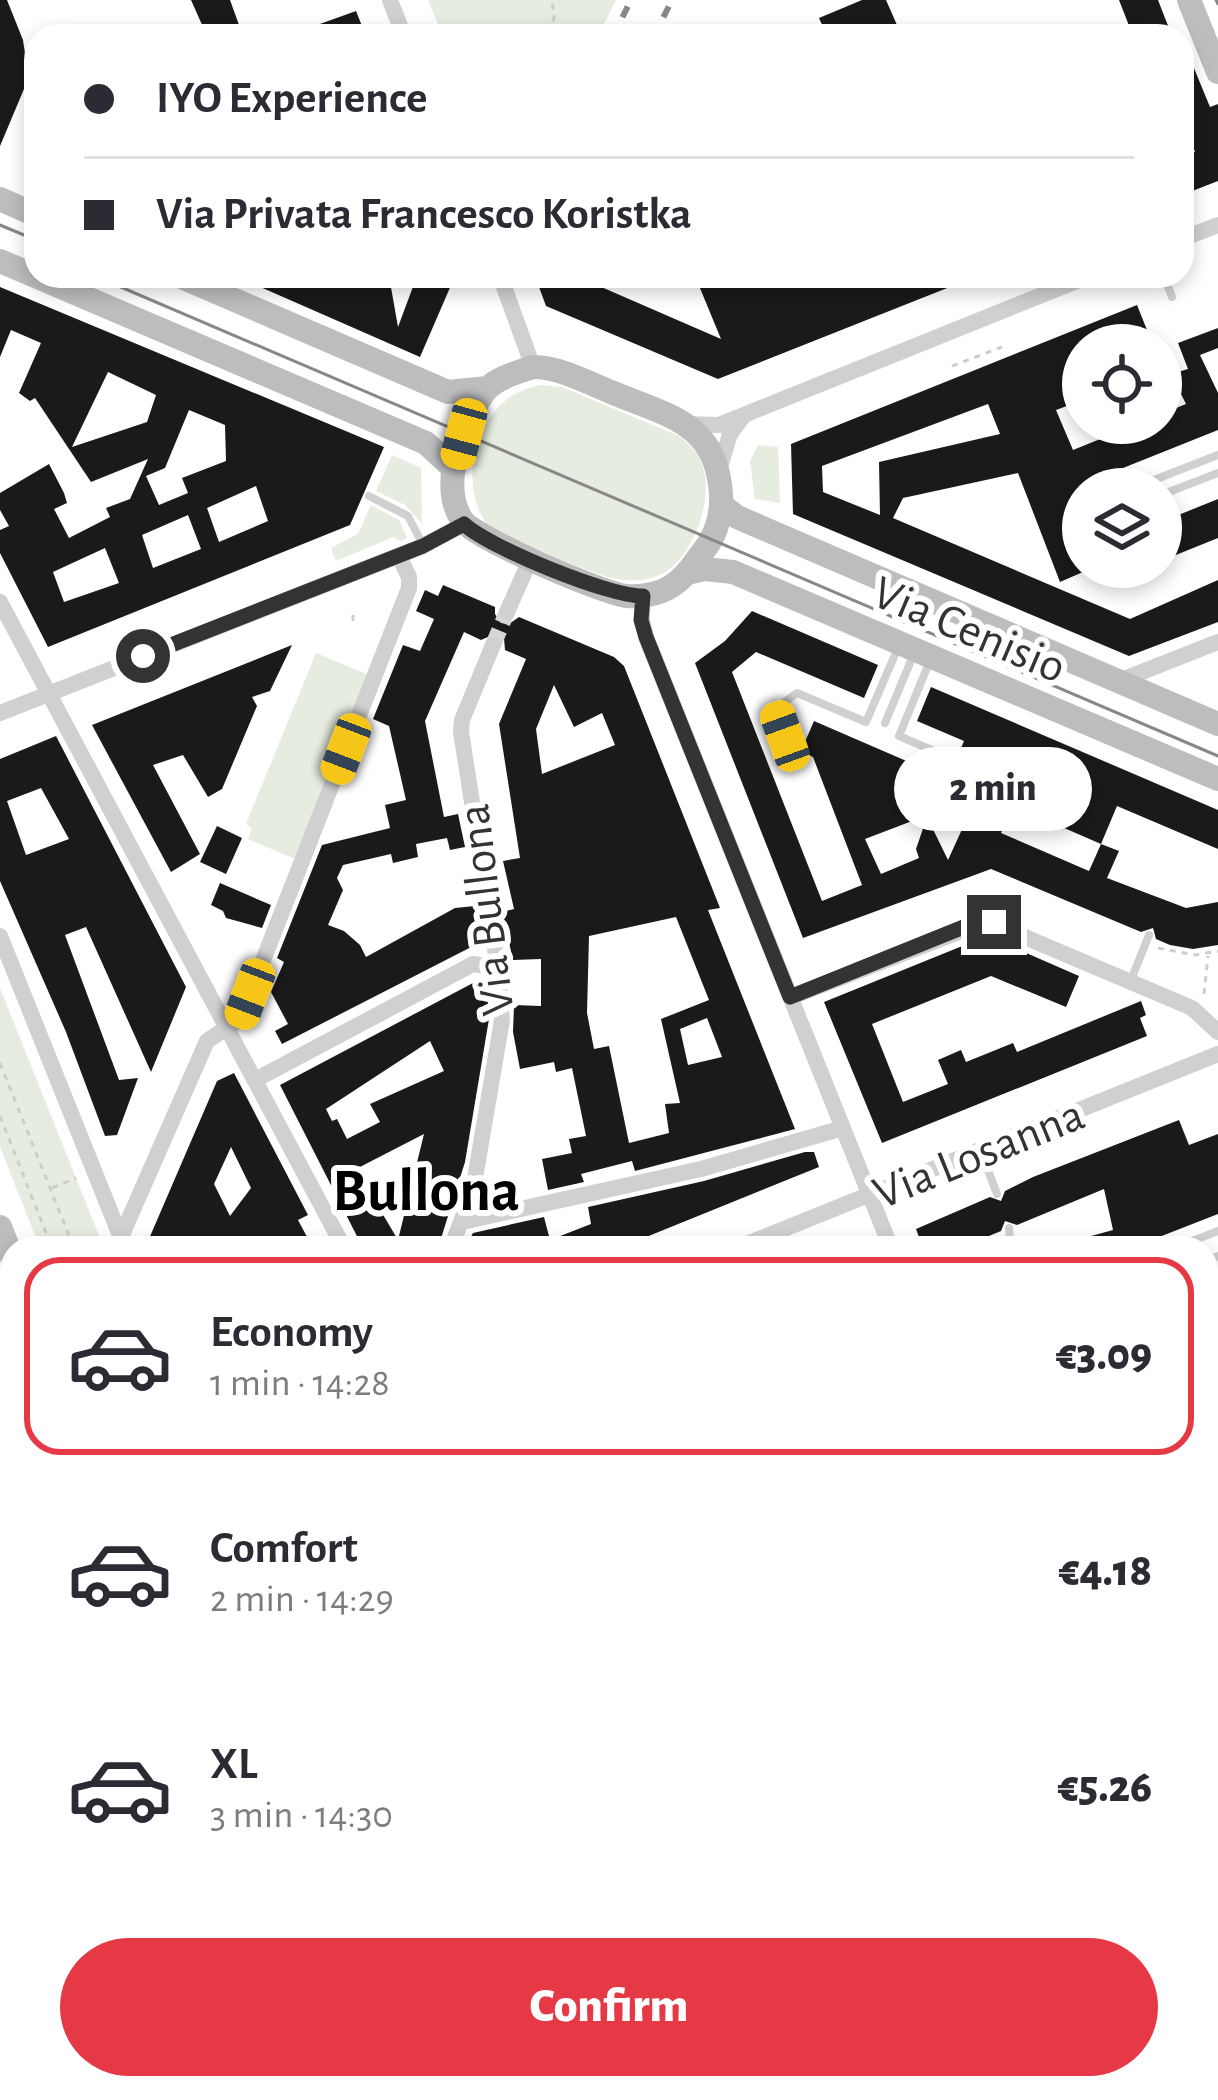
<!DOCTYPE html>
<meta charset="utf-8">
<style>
:root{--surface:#fff;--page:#f7f7f7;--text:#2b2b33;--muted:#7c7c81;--line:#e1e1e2;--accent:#e63946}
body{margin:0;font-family:"Alegreya Sans",sans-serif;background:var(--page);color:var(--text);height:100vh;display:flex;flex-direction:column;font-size:45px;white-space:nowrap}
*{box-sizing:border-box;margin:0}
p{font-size:39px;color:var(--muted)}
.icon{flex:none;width:66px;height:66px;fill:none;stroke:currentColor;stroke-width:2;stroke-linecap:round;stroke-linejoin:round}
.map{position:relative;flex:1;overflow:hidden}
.panel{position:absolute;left:0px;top:1236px;width:1218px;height:864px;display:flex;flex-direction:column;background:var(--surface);border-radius:36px 36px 0 0;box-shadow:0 6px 18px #0003}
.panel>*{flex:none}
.top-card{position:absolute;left:24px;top:24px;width:1170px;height:264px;border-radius:36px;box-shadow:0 6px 18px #0003;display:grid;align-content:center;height:264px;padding:0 60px;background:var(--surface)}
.fabs{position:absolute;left:1062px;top:324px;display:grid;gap:24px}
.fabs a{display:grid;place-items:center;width:120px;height:120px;border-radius:50%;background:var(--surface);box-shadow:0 6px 18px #0003;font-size:60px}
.end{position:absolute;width:54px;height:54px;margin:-27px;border:15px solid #333;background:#fff;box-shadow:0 0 0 6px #fff}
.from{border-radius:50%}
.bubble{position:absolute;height:84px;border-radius:42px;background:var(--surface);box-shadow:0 6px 18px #0003;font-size:39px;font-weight:800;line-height:84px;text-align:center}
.car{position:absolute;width:36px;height:72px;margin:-36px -18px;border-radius:15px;box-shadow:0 0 9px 3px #0007;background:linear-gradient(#f5c518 24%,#345 0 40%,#f5c518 0 76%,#345 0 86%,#f5c518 0)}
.top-card b{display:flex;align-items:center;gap:42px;height:114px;font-size:45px}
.top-card b+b{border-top:3px solid var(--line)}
.top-card i{width:30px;height:30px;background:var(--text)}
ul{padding:21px 0 0;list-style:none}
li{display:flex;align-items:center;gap:36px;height:198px;margin:0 24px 18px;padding:0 36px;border:6px solid transparent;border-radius:36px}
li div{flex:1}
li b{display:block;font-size:45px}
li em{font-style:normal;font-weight:800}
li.selected{border-color:var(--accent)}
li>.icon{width:108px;height:108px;stroke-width:1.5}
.action{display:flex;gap:24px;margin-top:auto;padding:24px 60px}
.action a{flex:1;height:138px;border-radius:72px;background:var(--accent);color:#fff;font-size:48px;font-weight:800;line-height:138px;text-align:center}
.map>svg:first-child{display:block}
.green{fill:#e6ecdf}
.building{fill:#1a1a1a;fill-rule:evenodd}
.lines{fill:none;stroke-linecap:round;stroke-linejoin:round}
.minor-tunnel{stroke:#d6d6d6;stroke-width:16;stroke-dasharray:16 8;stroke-linecap:butt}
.path{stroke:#cdcdcd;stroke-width:3;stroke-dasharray:6 6;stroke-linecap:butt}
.service{stroke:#d0d0d0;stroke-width:8}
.minor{stroke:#d0d0d0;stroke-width:16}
.tertiary{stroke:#d0d0d0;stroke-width:21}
.secondary{stroke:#bdbdbd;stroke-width:24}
.tram{stroke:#888;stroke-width:3}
.rail{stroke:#888;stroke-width:6;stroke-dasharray:12 9;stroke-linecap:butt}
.route{stroke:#333;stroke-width:15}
.labels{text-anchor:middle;stroke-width:12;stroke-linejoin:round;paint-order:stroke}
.street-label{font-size:48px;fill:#333;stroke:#fff}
.district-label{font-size:60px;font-weight:bold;fill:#000;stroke:#fff}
</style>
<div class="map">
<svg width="1218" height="2100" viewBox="0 0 1218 2100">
<rect width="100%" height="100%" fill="#fff"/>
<path class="green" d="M428,0H616L598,36H443Z
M541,385L562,387L679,436C689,444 698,452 702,465C714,495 696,547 672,567C660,578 643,581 628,580C594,579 523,541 489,527C461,492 470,430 505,401C515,392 528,388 541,385Z
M758,445L778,447L780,503L755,499L750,461Z
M392,455L421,468L422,524L405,505L376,491Z
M371,505L399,520L407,538L401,541L393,537L336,561L331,548L358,534Z
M316,653L369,675L295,859L248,839L252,828L246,824Z
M0,988L104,1248H40L0,1147Z
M0,1314L12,1344V1502L0,1474Z"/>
<path class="building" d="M0,0H7L23,40L27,67L24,89L0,146Z
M191,0H230L243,36H207Z
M862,0H886L897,25L871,36H827L819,18Z
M1119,0H1158L1172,36H1133Z
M356,11L366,36H293L292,34Z
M1184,44L1210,107L1218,104V181L1182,195V157L1195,152L1182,118Z
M235,276H325L351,287L348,276H389L398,327L417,276H455L420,357Z
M544,276H576L721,339L695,276L975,277L718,379L546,306L539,287Z
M0,287L384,447L350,525L48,647L0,553V530L9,526L0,510V493L49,464L64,493L67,503L54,509L69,538L110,517L106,508L130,499L148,459L91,482L35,398L30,401L19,393L41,343L11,330L0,357ZM108,372L156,395L147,422L72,447ZM189,410L225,425L226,461L182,478L188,493L159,505L146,476L165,468ZM256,486L268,521L219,542L207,508ZM188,515L201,549L153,568L142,535ZM105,548L119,583L64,602L53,572Z
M1137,305L1151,340L1137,345H1083V400L1056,410L1073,450L1140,423H1161V414L1186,404L1171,374L1188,369L1178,343L1218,328V348L1200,355L1218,393V430L1083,484V572L1060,582L1018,473L903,498L893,518L1130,619L1218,580V622L1129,656L793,514L791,444ZM988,404L1000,434L879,462L880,515L823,492L822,466Z
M1218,499V538L1161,561V522Z
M443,585L495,607V614L501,623L509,624L519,617L614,657L624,666L720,908L708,910L795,1129L635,1171L632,1161L581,1174L584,1182L548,1190L542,1159L572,1153L569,1139L586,1136L572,1068L556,1072L554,1062L520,1069L513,1032L514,1005L541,1006V959L513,960L502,912L514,909L503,861L520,858L499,724L526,659L505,650L504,638L497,633L481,640L464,632L425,721L444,817L458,814L465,847L450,850L447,838L416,844L418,857L393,863L391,854L343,865L337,878L343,890L328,925L344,931L360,945L366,957L455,908L475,906L481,942L282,1044L275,1031L288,1024L271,992L284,962L277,958L322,845L390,828L385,805L406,800L389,726L373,719L403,645L420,651L434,619L416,611L425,590L438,596ZM554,685L574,727L602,713L615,745L542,774L536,729ZM676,917L709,1000L661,1019L680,1103L665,1104L669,1133L629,1143L609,1046L594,1049L587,1013L589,936ZM707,1018L722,1057L688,1065L680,1029Z
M752,611L878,665L864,698L756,652L732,672L822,901L862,885L813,757L801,751L814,721L948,779L964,741L917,721L931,687L1218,810V849L1117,806L1101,844L1119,851L1107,878L1186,908L1218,902V945L1193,949L1170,945L1156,939L1153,928L1141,932L991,869L803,938L695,663L725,641ZM1012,761L1064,784L1048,821L1101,844L1089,871L1001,833L1012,806L997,799ZM948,779L979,792L948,860L927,817L916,849L919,858L881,874L865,839L933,813Z
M292,645L270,691L252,697L257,706L222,789L208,797L183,755L153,765L200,854L171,872L92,725Z
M56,736L186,987L151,1072L86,927L65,935L119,1080L138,1078L117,1135L105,1136L66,1032L0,881V759ZM41,788L69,839L26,855L7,801Z
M217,826L242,838L226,874L200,862Z
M220,883L271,905L262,928L226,918L223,911L211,905Z
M987,936L1079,976L1066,1007L991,976L872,1024L903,1102L948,1084L938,1060L961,1050L966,1062L1013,1043L1017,1052L1141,1001L1146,1015L1140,1018L1147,1036L882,1143L824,1002Z
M473,983L487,989L489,1019L465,1162L438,1248H363L280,1085ZM430,1041L444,1071L370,1104L380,1122L347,1139L337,1119L332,1121L326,1109ZM424,1134L398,1240L356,1169Z
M234,1073L308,1215L298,1220L313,1248H145L217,1081ZM231,1147L251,1188L230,1216L214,1184Z
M1179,1120L1189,1145L1218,1134V1214L1131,1248H1066V1243L1113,1230L1104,1189L1017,1225L1005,1221L1001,1231L960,1248H923L916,1229L990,1197L1001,1201L1005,1191L1033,1177Z
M805,1152H814L819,1167L619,1248H465L473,1233L544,1217L550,1240L591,1224L588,1207L704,1181Z"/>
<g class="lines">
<path class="minor-tunnel" d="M493,645L507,612"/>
<path class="path" d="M550,33L554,17L552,0
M952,366L1002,347
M353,621V612
M1158,948L1195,955L1218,951
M1204,994L1208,956
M0,1063L74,1248
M0,1116L52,1248
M52,1188L76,1178
M0,1342L12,1372
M3,1506L12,1510
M302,2088L307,2100
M387,2088L392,2100
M406,2088L411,2100
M816,2088L822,2100"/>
<path class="service" d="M1164,276L1172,297
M1149,489L1146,483L1218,455
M1161,495L1218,473
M369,496L408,516L423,545
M931,658L899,736L948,757
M885,723L915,651
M795,764L775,709L797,693L866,722L897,650
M1131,980L1149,935
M981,1152L997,1194
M1009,1228L1011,1248
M1182,1245L1218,1231
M1206,1261L1218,1256"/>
<path class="minor" d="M390,0L404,36
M1182,239L1218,225
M500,276L533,367
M686,424L719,425L1089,276
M720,467L730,434L742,418
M643,595L642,620L646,637L891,1248
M0,602L344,1248
M507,612L531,558
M1119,681L1218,642
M0,713L423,546L464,524
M0,936L125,1248
M791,997L987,921L1192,1008L1218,1032
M257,1079L473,964L498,968
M462,1222L701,1169L843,1128
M121,1237L207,1041L240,1019L409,588V577L399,556
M451,1248L473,1190L502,1020L498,968L461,732L462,720L493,645
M737,1248L1218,1054
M1206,1491L1218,1486
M0,1526L12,1555
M0,1621L12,1626
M0,1976L12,1971
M1206,2035L1218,2065
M226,2088L231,2100
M462,2088L467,2100"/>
<path class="tertiary" d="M1206,1904L1218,1899
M1206,1973L1218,1968
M786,2088L793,2100
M708,2100L737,2088
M895,2100L925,2088"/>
<path class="secondary" d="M1189,0L1218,72
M0,199L36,215
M0,261L426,443L454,469
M179,276L448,392L487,388
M533,367C560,367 586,382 611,392C668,416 717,422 721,495C722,512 717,532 707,546C694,563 683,583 662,591C652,595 637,597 626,596C602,593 474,538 462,520C439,486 462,422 485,391C496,378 518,372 533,367Z
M722,505L737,517L1218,724
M687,573L705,569L733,572L1218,779
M0,1227L12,1257
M348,2088L353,2100"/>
<path class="tram" d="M1216,0L1218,4
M0,225L36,240
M95,276L1218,756
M0,1464L12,1494
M250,2088L255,2100"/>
<path class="rail" d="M613,36L631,0
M654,36L672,0"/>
</g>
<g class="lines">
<path class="route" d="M143,656L423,546L464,524C488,547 610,597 643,596L641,620L646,637L790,997L976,922H994"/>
</g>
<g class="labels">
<g class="street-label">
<text transform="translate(970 628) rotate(23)" y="17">Via Cenisio</text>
<text transform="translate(484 910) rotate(-97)" y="17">Via Bullona</text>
<text transform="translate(978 1152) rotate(-22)" y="17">Via Losanna</text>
</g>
<g class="district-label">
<text x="426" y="1210">Bullona</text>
</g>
</g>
</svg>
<div class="fabs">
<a><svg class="icon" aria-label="locate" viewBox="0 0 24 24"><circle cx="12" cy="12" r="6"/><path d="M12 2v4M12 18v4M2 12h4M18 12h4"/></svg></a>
<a><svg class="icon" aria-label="layers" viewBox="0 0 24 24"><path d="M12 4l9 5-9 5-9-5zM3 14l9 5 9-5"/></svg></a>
</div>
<i class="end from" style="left:143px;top:656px"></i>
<i class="end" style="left:994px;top:922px"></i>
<div class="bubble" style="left:894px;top:747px;width:198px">2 min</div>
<i class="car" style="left:464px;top:434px;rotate:195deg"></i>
<i class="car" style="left:785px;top:736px;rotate:340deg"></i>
<i class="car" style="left:346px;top:749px;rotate:201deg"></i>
<i class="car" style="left:250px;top:994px;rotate:201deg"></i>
<div class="top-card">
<b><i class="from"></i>IYO Experience</b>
<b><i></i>Via Privata Francesco Koristka</b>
</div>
<section class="panel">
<ul>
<li class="selected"><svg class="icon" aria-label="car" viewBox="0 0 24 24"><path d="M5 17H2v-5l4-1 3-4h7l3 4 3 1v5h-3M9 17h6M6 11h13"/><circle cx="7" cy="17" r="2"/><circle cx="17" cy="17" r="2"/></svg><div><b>Economy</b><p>1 min · 14:28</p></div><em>€3.09</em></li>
<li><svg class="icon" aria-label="car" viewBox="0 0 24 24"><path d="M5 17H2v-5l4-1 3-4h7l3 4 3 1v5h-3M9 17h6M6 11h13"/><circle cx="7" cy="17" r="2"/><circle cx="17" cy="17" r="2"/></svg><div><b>Comfort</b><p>2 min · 14:29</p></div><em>€4.18</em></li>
<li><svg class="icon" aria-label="car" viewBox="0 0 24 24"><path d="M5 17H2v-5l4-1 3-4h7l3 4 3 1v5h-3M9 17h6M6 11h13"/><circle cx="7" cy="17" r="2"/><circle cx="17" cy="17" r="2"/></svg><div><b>XL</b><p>3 min · 14:30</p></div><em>€5.26</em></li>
</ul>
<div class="action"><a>Confirm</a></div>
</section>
</div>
